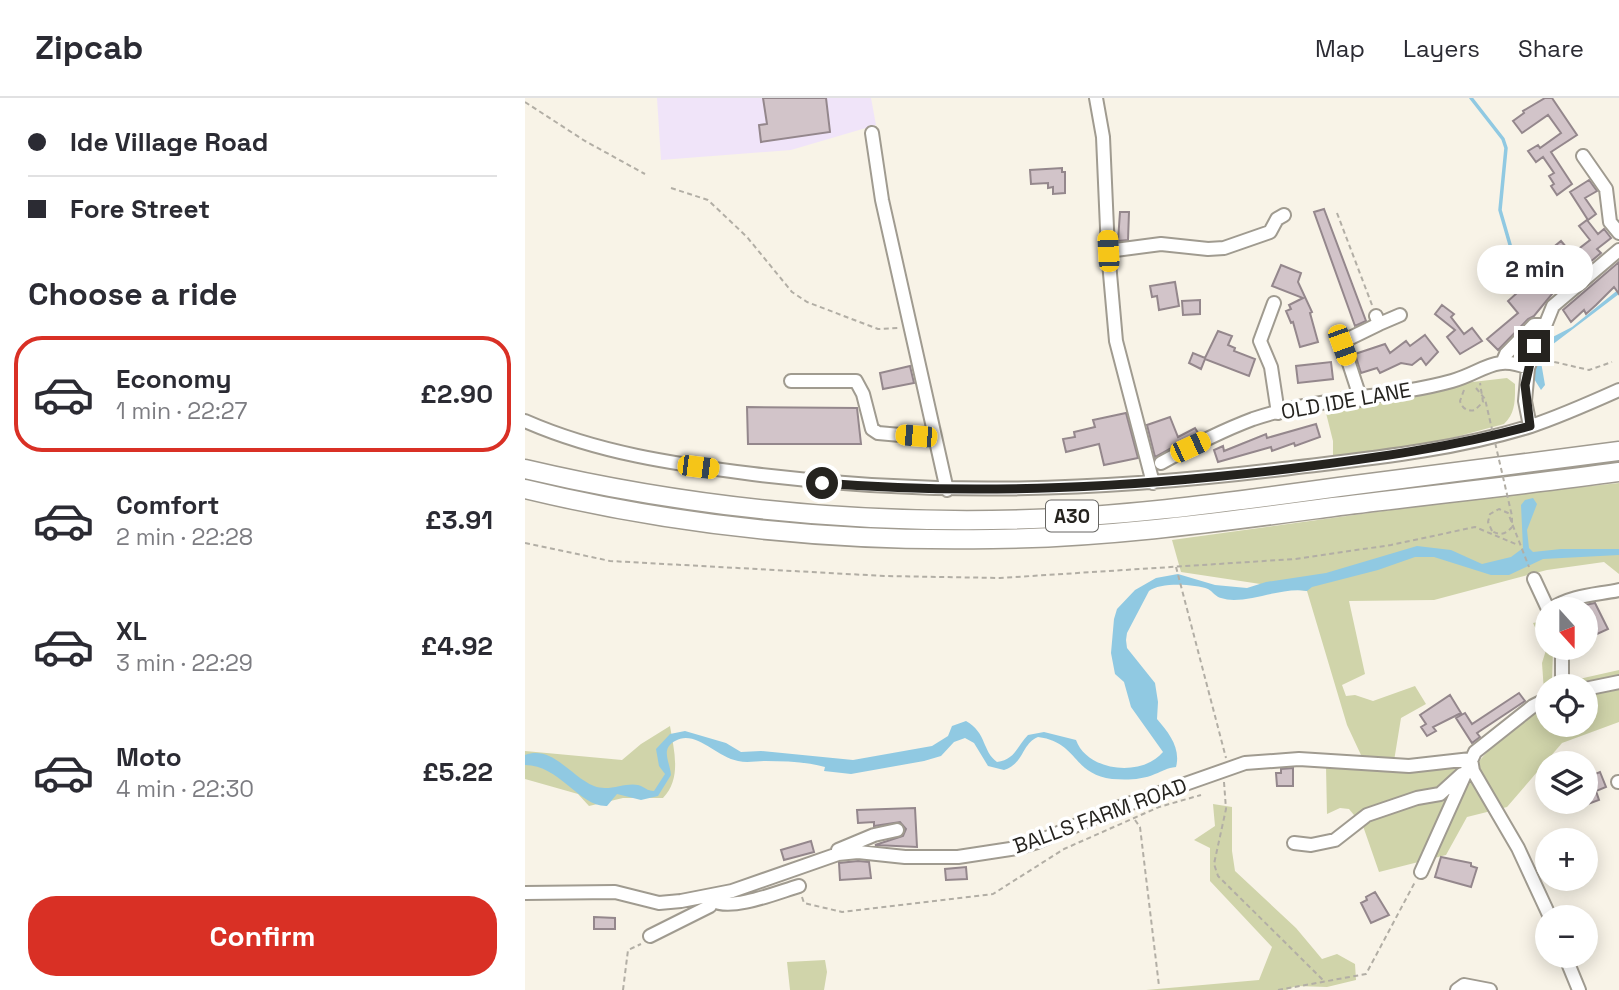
<!DOCTYPE html>
<meta charset="utf-8">
<style>
:root{--surface:#fff;--page:#f7f7f7;--text:#2b2b33;--muted:#7c7c81;--line:#e1e1e2;--accent:#d93025}
body{margin:0;font-family:"Space Grotesk",sans-serif;background:var(--page);color:var(--text);height:100vh;display:flex;flex-direction:column;font-size:26px;white-space:nowrap}
*{box-sizing:border-box;margin:0}
p{font-size:23px;color:var(--muted)}
.icon{flex:none;width:38px;height:38px;fill:none;stroke:currentColor;stroke-width:2;stroke-linecap:round;stroke-linejoin:round}
.map{position:relative;flex:1;overflow:hidden}
.side{display:flex;flex-direction:column;background:var(--surface);width:525px}
.side>*{flex:none}
.banner{display:grid;align-content:center;height:154px;padding:0 28px;background:var(--surface)}
.needle{width:46px;rotate:159deg}
.fabs{position:absolute;left:1010px;top:499px;display:grid;gap:14px}
.fabs a{display:grid;place-items:center;width:63px;height:63px;border-radius:50%;background:var(--surface);box-shadow:0 4px 18px #0003;font-size:35px}
.end{position:absolute;width:32px;height:32px;margin:-16px;border:9px solid #25231f;background:#fff;box-shadow:0 0 0 4px #fff}
.from{border-radius:50%}
.bubble{position:absolute;height:49px;border-radius:24px;background:var(--surface);box-shadow:0 4px 18px #0003;font-size:23px;font-weight:800;line-height:49px;text-align:center}
.car{position:absolute;width:21px;height:42px;margin:-21px -10px;border-radius:9px;box-shadow:0 0 5px 2px #0007;background:linear-gradient(#f5c518 24%,#345 0 40%,#f5c518 0 76%,#345 0 86%,#f5c518 0)}
.banner b{display:flex;align-items:center;gap:24px;height:66px;font-size:26px}
.banner b+b{border-top:2px solid var(--line)}
.banner i{width:18px;height:18px;background:var(--text)}
ul{padding:0;list-style:none}
li{display:flex;align-items:center;gap:21px;height:116px;margin:0 14px 10px;padding:0 14px;border:4px solid transparent;border-radius:28px}
li div{flex:1}
li b{display:block;font-size:26px}
li em{font-style:normal;font-weight:800}
li.on{border-color:var(--accent)}
li>.icon{width:63px;height:63px;stroke-width:1.5}
h2{padding:0 28px;font-size:32px;line-height:84px}
.action{display:flex;gap:14px;margin-top:auto;padding:14px 28px}
.action a{flex:1;height:80px;border-radius:28px;background:var(--accent);color:#fff;font-size:28px;font-weight:800;line-height:80px;text-align:center}
header{display:flex;align-items:center;gap:42px;box-sizing:border-box;height:98px;padding:0 35px;background:var(--surface);border-bottom:2px solid var(--line)}
header strong{font-size:33px}
nav{display:flex;gap:38px;margin-inline-start:auto;font-size:24px}
main{display:flex;flex:1;min-height:0}
.map>svg:first-child{display:block}
.industrial{fill:#f0e4f9}
.green{fill:#d0d4aa;fill-rule:evenodd}
.water{fill:#90c9e2}
.lines{fill:none;stroke-linecap:round;stroke-linejoin:round}
.stream{stroke:#90c9e2;stroke-width:3.5}
.building{fill:#d2c4c9;stroke:#94878c;stroke-width:2}
.minor-casing{stroke:#a09b90;stroke-width:16}
.highway-casing{stroke:#a09b90;stroke-width:21}
.path{stroke:#b2aea5;stroke-width:2;stroke-dasharray:5 3.5;stroke-linecap:butt}
.minor{stroke:#fff;stroke-width:12}
.highway{stroke:#fff;stroke-width:18}
.path-bridge{stroke:#b2aea5;stroke-width:2;stroke-dasharray:5 3.5;stroke-linecap:butt}
.route{stroke:#25231f;stroke-width:9}
.labels{text-anchor:middle;stroke-width:7;stroke-linejoin:round;paint-order:stroke}
.shield{fill:#fff;stroke:#666562;stroke-width:2}
.shield-label{font-size:19px;font-weight:bold;fill:#25231f}
.street-label{font-size:21px;fill:#25231f;stroke:#fff}
</style>
<header>
<strong>Zipcab</strong>
<nav><a>Map</a><a>Layers</a><a>Share</a></nav>
</header>
<main>
<section class="side">
<div class="banner">
<b><i class="from"></i>Ide Village Road</b>
<b><i></i>Fore Street</b>
</div>
<h2>Choose a ride</h2>
<ul>
<li class="on"><svg class="icon" aria-label="car" viewBox="0 0 24 24"><path d="M5 17H2v-5l4-1 3-4h7l3 4 3 1v5h-3M9 17h6M6 11h13"/><circle cx="7" cy="17" r="2"/><circle cx="17" cy="17" r="2"/></svg><div><b>Economy</b><p>1 min · 22:27</p></div><em>£2.90</em></li>
<li><svg class="icon" aria-label="car" viewBox="0 0 24 24"><path d="M5 17H2v-5l4-1 3-4h7l3 4 3 1v5h-3M9 17h6M6 11h13"/><circle cx="7" cy="17" r="2"/><circle cx="17" cy="17" r="2"/></svg><div><b>Comfort</b><p>2 min · 22:28</p></div><em>£3.91</em></li>
<li><svg class="icon" aria-label="car" viewBox="0 0 24 24"><path d="M5 17H2v-5l4-1 3-4h7l3 4 3 1v5h-3M9 17h6M6 11h13"/><circle cx="7" cy="17" r="2"/><circle cx="17" cy="17" r="2"/></svg><div><b>XL</b><p>3 min · 22:29</p></div><em>£4.92</em></li>
<li><svg class="icon" aria-label="car" viewBox="0 0 24 24"><path d="M5 17H2v-5l4-1 3-4h7l3 4 3 1v5h-3M9 17h6M6 11h13"/><circle cx="7" cy="17" r="2"/><circle cx="17" cy="17" r="2"/></svg><div><b>Moto</b><p>4 min · 22:30</p></div><em>£5.22</em></li>
</ul>
<div class="action"><a>Confirm</a></div>
</section>
<div class="map">
<svg width="1094" height="892" viewBox="0 0 1094 892">
<rect width="100%" height="100%" fill="#f8f3e7"/>
<path class="industrial" d="M132,0H346L351,27L266,52L136,62Z"/>
<path class="green" d="M982,280L990,286C990,301 991,315 979,326L904,346L808,361V343L801,315L939,285Z
M1094,385V476L1079,464L1022,472L909,502L824,503L840,576L817,587L821,598L830,597L848,603L890,588L901,606L876,620L869,663L870,672L920,670L952,666C972,641 994,625 1020,608L1017,565L1021,552L1008,525L1022,522V550H1027L1028,553L1027,581H1054L1094,572V624L1037,645L982,709L942,719L921,757L854,774L838,728L824,711L815,710L802,716L801,669L829,670L836,657L822,627L782,493L656,474L647,442L953,400ZM1022,588H1060V626H1022Z
M145,628C149,653 157,680 138,700H98L64,708L53,696L0,681V653L97,662L116,646Z
M688,706L707,709V753L710,773L771,830L797,861L812,856L830,866L831,882L802,889L771,888L761,892H621L734,882L747,849L685,783V750L669,742L690,728Z
M300,862L302,874L299,892H265L262,864Z"/>
<path class="water" d="M1094,191V196L1019,253L1016,264L1020,287L1016,292L1006,276L1018,244L1047,229Z
M1008,400L1012,406L1002,432L1004,450L1008,454L1036,451H1094V457L1018,461L984,477H966L909,459H890L853,472L787,489L782,493C756,488 719,508 696,500C691,499 687,493 683,491C670,486 635,484 624,493L602,535L601,542L602,550L630,585L633,604L632,621C644,635 656,650 651,669C642,670 638,673 630,676C617,682 601,682 587,681C547,676 553,644 513,639C496,646 500,665 479,672L463,668L449,645L440,640L429,644L416,658L399,663L326,676L299,673L300,669C282,664 260,663 241,663C232,663 222,665 213,663C190,658 170,631 150,643C135,651 145,664 146,677L133,698L116,702L92,696L82,708C54,709 35,667 0,667V657C28,647 46,679 69,688C84,694 100,684 113,687C120,689 122,693 129,693L140,676L134,668L131,651L145,636L160,633L201,645L216,654L236,653L328,662L407,648L423,638L427,628L441,623C462,635 457,653 472,664C490,662 492,648 503,637L519,634L551,642C562,673 616,680 638,654L606,609L599,584L590,576L586,555L589,521L592,511L610,492L631,480L653,476L690,487L722,490L741,484L801,475L892,448L926,452L957,466L986,459L998,450L996,407L1000,402Z"/>
<g class="lines">
<path class="stream" d="M946,0L978,41L981,50L975,112L988,157"/>
</g>
<path class="building" d="M238,0H301L305,34L236,44L234,27L242,26Z
M1020,0H1027L1052,37L1026,54L1047,86L1032,97L1026,88L1029,86L1024,78L1029,75L1018,59L1011,64L1003,53L1013,47L1015,50L1036,35L1023,17L997,35L988,23L999,15L998,13Z
M537,70V74H540V95L528,96V89L523,90V85L506,86L505,72Z
M1064,82L1072,93L1060,100L1071,116L1063,122L1045,94Z
M799,111L841,223L830,228L789,114Z
M595,114H604L603,142L593,143Z
M1062,122L1073,136L1079,131L1086,140L1072,151L1076,155L1027,196L1009,218L1003,221L973,252L962,241L993,215L983,203L1012,177L1017,182L1031,170L1020,156L1036,143L1047,156L1065,142L1054,128Z
M1094,164V196L1089,189L1071,207L1061,216L1059,212L1046,224L1038,212Z
M756,167L776,175L773,184L787,214L785,215L793,244L775,249L768,224L766,225L761,213L766,211L764,207L778,200L747,188Z
M650,184L654,208L634,212L632,198L627,199L625,188Z
M675,202V216L658,217L657,203Z
M917,207L929,216L926,219L939,236L947,230L957,243L935,256L922,239L930,232L910,216Z
M693,233L707,238L703,247L710,250L709,253L730,261L724,278L680,261L676,271L664,265L668,255L680,260Z
M900,237L913,254L901,267L896,260L887,267L876,265L855,275L852,270L836,275L830,256L860,246L865,255L881,243L885,248Z
M806,264L808,281L773,285L771,268Z
M385,268L389,285L358,291L355,275Z
M222,309L332,310L336,346H223Z
M601,315L613,360L579,367L574,346L541,354L538,341L550,339L549,334L570,329L568,322Z
M645,319L653,339L670,330L673,335L630,359L622,327Z
M791,326L795,339L770,348L769,345L747,353L746,349L693,364L689,352L698,348L699,353L741,336L742,340Z
M1070,505L1083,531L1070,537L1068,533L1060,537V507Z
M994,595L1000,603L952,635L955,639L947,645L931,620L940,615L947,626Z
M925,597L936,615L908,629L911,633L902,638L896,629L901,626L895,617Z
M768,670V688H752L751,675H756V671Z
M1075,674L1081,689L1071,693L1074,702L1060,707V680Z
M390,710L392,749L350,747L378,738L381,731L375,724L349,728V724L333,725L332,712Z
M286,743L289,754L259,762L256,752Z
M916,759L946,765V768L952,770L946,789L910,779Z
M333,763L344,764L346,780L315,782L314,765Z
M441,769L442,781L421,782L420,771Z
M850,794L864,817L846,825L836,805L842,802L841,799Z
M69,819L90,820V831H69Z"/>
<g class="lines">
<defs>
<path id="minor" d="M571,0L578,39L583,153L591,243L628,385
M347,35L357,102L422,392
M1058,58L1081,91L1085,124L1094,135
M583,153L636,146L683,151L699,150L745,134L752,121L759,117
M749,205L735,243L746,269L753,315
M854,226L875,217
M978,263L981,256L1009,227H1019
M266,283H331L338,296L347,331L353,335L409,340
M836,302L817,244L854,226L851,218
M0,323C73,355 149,366 228,376C410,399 576,393 758,371C840,361 926,353 1006,328C1036,318 1065,305 1094,292
M1005,328L1000,303L1003,270L1028,208L1094,152
M636,365C665,349 696,333 728,321C792,299 862,301 927,283C959,274 969,256 1003,270
M1009,481L1023,511
M1026,511C1047,497 1070,497 1094,492
M1033,588L1037,580V550
M1060,591L1094,584
M946,661L948,673L993,750L1025,819
M1093,684H1094
M769,745L786,747L810,742L842,717L892,700L915,696L937,676
M313,752L349,737L372,732
M896,774L950,654L1008,608L1022,601
M0,795L90,794L134,805L156,803L207,793L313,756L333,754L380,759H433L492,750L512,744L592,710L720,665L774,661L884,668L946,661
M188,803C208,813 253,794 274,788
M125,838L185,808L188,797
M1040,858L1054,892
M932,892L939,887L965,892"/>
<path id="highway" d="M0,371C153,407 309,424 467,422C583,421 699,405 814,389C907,377 1001,365 1094,353
M0,391C153,428 310,444 467,441C581,440 695,424 808,409C903,397 999,387 1094,374"/>
</defs>
<use href="#minor" class="minor-casing"/>
<use href="#highway" class="highway-casing"/>
<path class="path" d="M0,4L60,43L120,76
M146,90L183,102L222,139L267,194L282,204L353,231L374,230
M812,115L847,207
M1021,262L1064,272L1087,264
M939,292L935,303C937,310 942,314 950,312L958,304L955,285
M967,433L963,424L965,416L974,411L983,415L1004,469
M0,445L85,463L359,478L475,480L770,461L866,447L950,429L993,447
M651,469L701,660
M699,684L701,711L689,766L693,778L800,884
M610,722L615,729L634,888
M277,799L279,805L317,814L468,796L539,751L634,709L676,697
M98,892L103,852L116,846
M753,892L841,876L890,784"/>
<use href="#minor" class="minor"/>
<use href="#highway" class="highway"/>
<path class="path-bridge" d="M951,290L960,301L987,418V429C981,436 975,438 967,433"/>
</g>
<g class="lines">
<path class="route" d="M297,385C456,398 612,389 770,370C849,360 928,349 1005,328L1000,287L1009,248"/>
</g>
<g class="labels">
<rect class="shield" x="521" y="402.5" width="52" height="31" rx="5"/>
<g class="shield-label">
<text x="547" y="425">A30</text>
</g>
<g class="street-label">
<text transform="translate(821 303) rotate(-10)" y="7">OLD IDE LANE</text>
<text transform="translate(575 718) rotate(-20)" y="7">BALLS FARM ROAD</text>
</g>
</g>
</svg>
<div class="fabs">
<a><svg class="needle" viewBox="-14 -14 28 28"><path d="M0-13l5 13h-10z" fill="#e53935"/><path d="M0 13l5-13h-10z" fill="#7c7c81"/></svg></a>
<a><svg class="icon" aria-label="locate" viewBox="0 0 24 24"><circle cx="12" cy="12" r="6"/><path d="M12 2v4M12 18v4M2 12h4M18 12h4"/></svg></a>
<a><svg class="icon" aria-label="layers" viewBox="0 0 24 24"><path d="M12 4l9 5-9 5-9-5zM3 14l9 5 9-5"/></svg></a>
<a>+</a>
<a>−</a>
</div>
<i class="end from" style="left:297px;top:385px"></i>
<i class="end" style="left:1009px;top:248px"></i>
<div class="bubble" style="left:952px;top:147px;width:116px">2 min</div>
<i class="car" style="left:583px;top:153px;rotate:357deg"></i>
<i class="car" style="left:817px;top:247px;rotate:160deg"></i>
<i class="car" style="left:391px;top:338px;rotate:275deg"></i>
<i class="car" style="left:665px;top:349px;rotate:65deg"></i>
<i class="car" style="left:173px;top:369px;rotate:97deg"></i>
</div>
</main>
